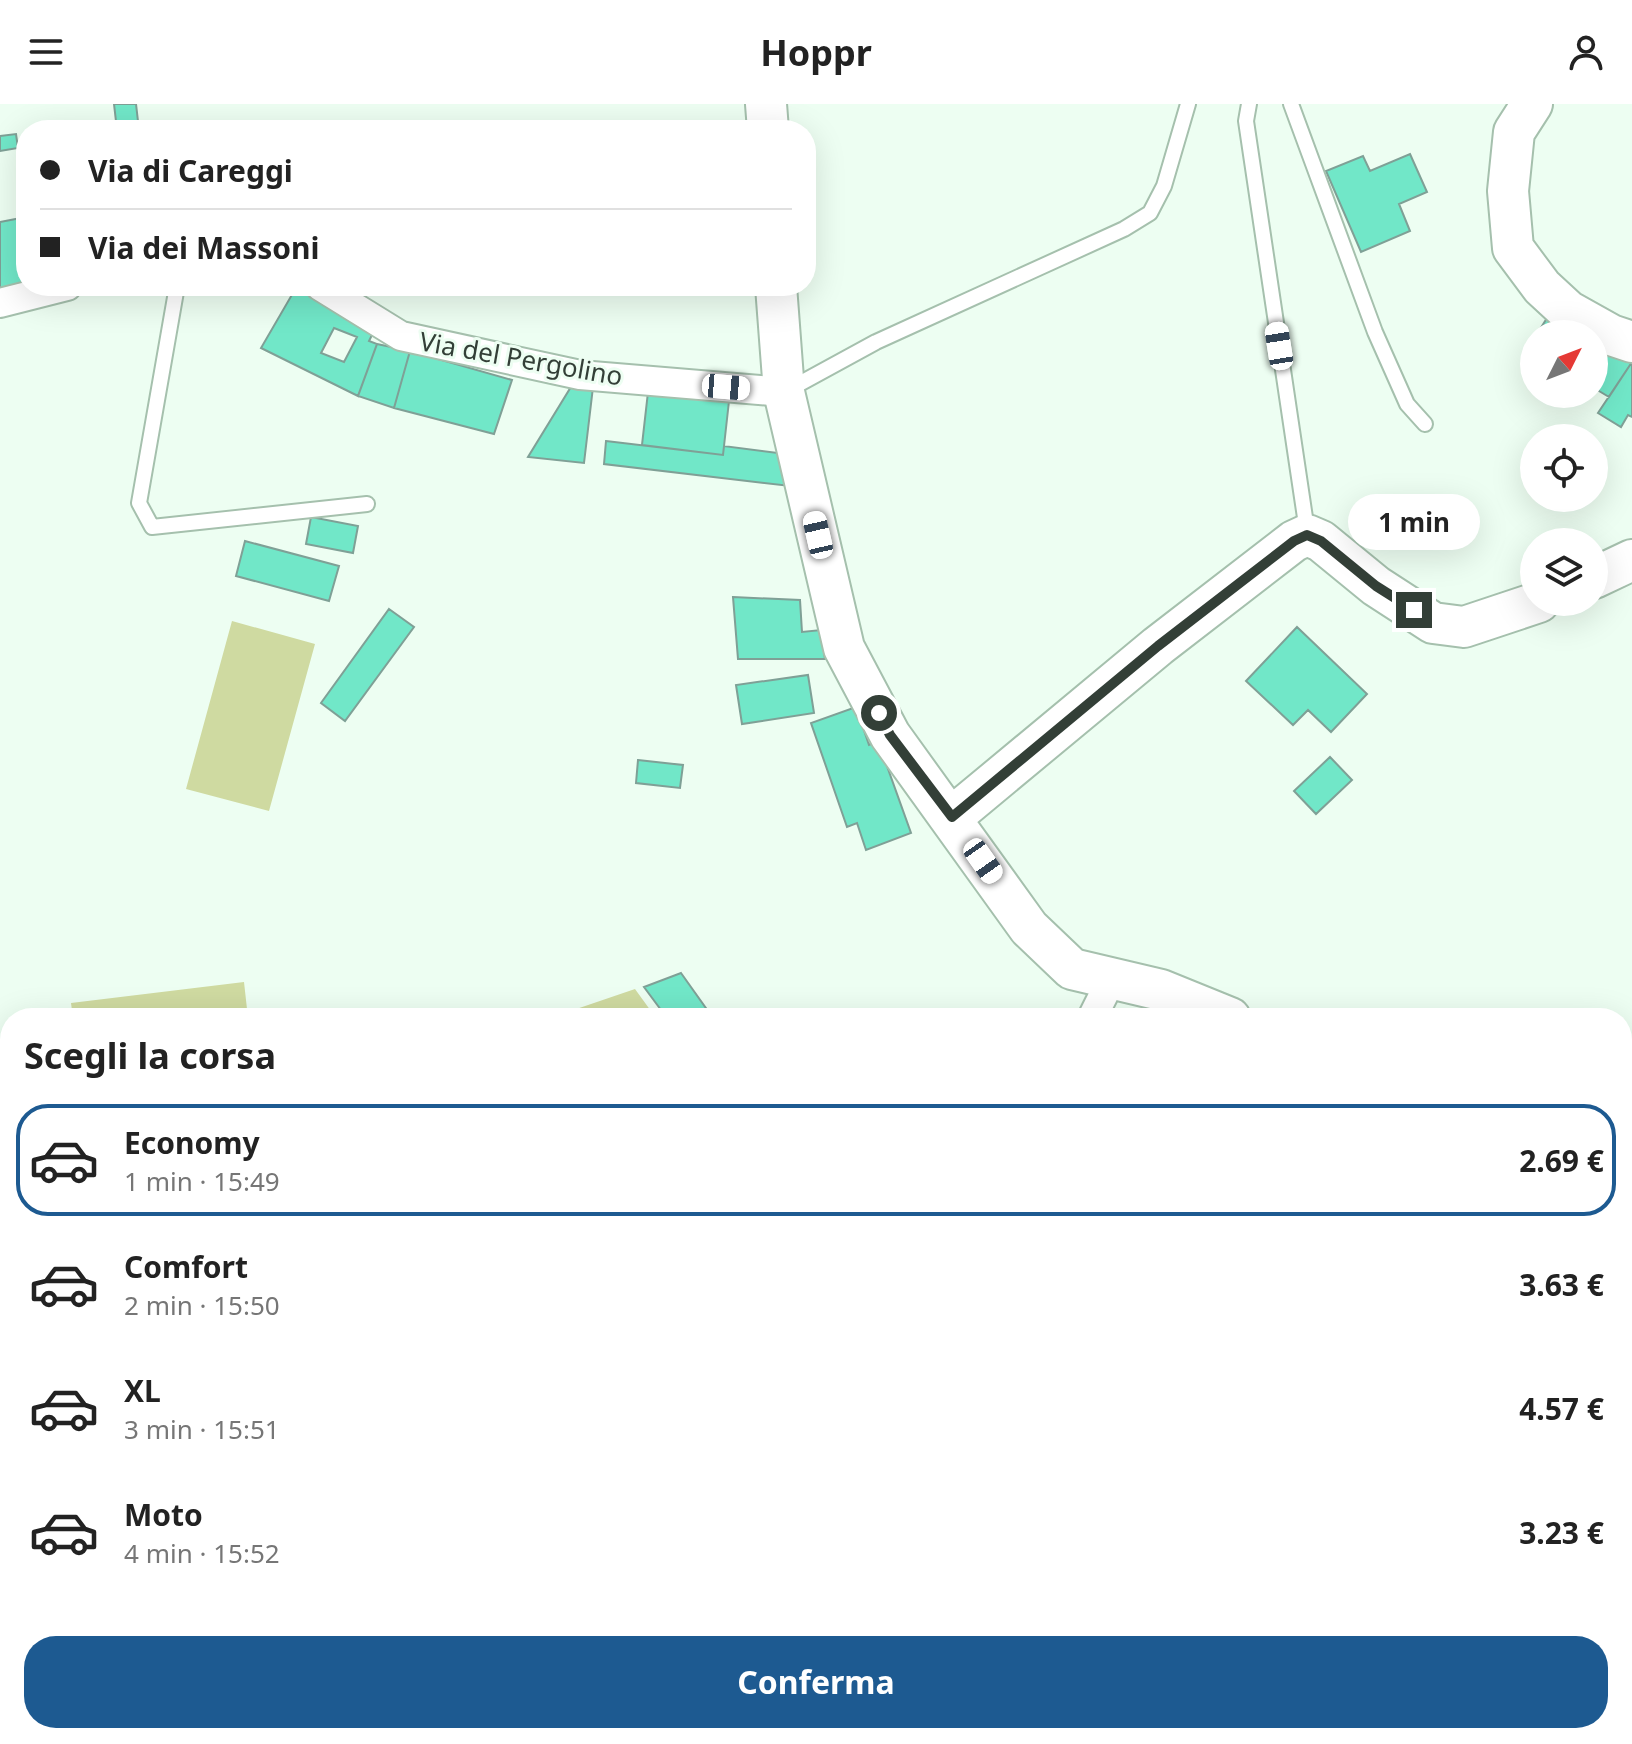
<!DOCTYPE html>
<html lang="it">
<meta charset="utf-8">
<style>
:root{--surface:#fff;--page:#f2f2f2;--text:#222;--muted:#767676;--line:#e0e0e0;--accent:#1d5a91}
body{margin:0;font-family:"Noto Sans",sans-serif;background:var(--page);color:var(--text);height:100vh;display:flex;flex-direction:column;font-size:30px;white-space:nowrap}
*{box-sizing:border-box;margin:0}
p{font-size:26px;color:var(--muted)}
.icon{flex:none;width:44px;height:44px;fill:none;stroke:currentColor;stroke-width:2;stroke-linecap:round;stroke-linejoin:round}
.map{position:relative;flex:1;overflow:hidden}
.details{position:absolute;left:0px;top:904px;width:1632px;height:736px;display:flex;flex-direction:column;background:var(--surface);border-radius:32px 32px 0 0;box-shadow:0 8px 32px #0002}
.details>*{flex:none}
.guide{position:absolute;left:16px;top:16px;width:800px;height:176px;border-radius:32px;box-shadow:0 8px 32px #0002;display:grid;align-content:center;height:176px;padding:0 24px;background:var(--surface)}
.needle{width:52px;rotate:48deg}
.fabs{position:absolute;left:1520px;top:216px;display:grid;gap:16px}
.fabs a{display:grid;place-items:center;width:88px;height:88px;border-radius:50%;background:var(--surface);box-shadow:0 8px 32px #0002;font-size:40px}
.end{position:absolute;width:36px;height:36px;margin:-18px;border:10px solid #333f37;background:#fff;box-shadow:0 0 0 4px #fff}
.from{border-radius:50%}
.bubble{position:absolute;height:56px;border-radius:28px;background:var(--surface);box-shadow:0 8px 32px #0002;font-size:26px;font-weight:700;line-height:56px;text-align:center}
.car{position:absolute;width:24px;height:48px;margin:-24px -12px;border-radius:10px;box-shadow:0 0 6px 2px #0007;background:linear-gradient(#fff 24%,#345 0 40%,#fff 0 76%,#345 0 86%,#fff 0)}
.guide b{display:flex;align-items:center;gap:28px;height:76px;font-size:30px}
.guide b+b{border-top:2px solid var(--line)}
.guide i{width:20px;height:20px;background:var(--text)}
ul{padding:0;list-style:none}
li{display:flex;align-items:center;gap:24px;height:112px;margin:0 16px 12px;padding:0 8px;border:4px solid transparent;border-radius:32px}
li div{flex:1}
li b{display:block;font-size:30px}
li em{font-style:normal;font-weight:700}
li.active{border-color:var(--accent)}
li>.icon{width:72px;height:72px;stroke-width:1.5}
h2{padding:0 24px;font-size:36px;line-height:96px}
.button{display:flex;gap:16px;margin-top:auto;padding:16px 24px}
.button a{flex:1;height:92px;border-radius:32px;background:var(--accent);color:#fff;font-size:32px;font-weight:700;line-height:92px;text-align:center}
header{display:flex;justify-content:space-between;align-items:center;height:104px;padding:0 24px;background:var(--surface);font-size:36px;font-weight:700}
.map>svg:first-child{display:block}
.green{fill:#cfdaa1}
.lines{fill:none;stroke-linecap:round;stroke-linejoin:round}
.stream{stroke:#00afac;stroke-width:10}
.building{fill:#71e7c8;stroke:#7fa096;stroke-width:2;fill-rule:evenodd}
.lane-casing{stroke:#a5c0ad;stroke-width:18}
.street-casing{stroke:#a5c0ad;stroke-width:32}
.secondary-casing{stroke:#a5c0ad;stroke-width:44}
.lane{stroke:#fff;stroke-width:14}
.street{stroke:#fff;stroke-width:28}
.secondary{stroke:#fff;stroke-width:40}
.route{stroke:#333f37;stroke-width:10}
.labels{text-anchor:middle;stroke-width:6;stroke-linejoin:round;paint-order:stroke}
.street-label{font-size:26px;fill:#333f37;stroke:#edfef2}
</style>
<header><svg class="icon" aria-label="menu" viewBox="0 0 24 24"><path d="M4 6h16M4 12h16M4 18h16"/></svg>Hoppr<svg class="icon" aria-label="person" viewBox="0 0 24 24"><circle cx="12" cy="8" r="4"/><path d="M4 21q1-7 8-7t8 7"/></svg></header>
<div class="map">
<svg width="1632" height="1640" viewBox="0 0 1632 1640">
<rect width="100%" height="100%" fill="#edfef2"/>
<path class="green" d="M232,517L315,540L269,707L186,685Z
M244,878L248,914H73L71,899Z
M635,885L656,914H550Z"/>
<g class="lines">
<path class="stream" d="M780,1640L793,1630"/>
</g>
<path class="building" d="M114,0H136L139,26H117Z
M16,30L18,44L0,47V32Z
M1410,50L1427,88L1399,100L1410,127L1361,148L1326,67L1363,52L1370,67Z
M26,113V182L0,187V118Z
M297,182L375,225L369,237L377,240L358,292L261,244ZM334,224L357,233L344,258L321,249Z
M1552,206L1632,245V258L1609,293L1594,284V230H1537Z
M377,240L410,247L394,304L358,292Z
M410,247L512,276L494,330L394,304Z
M1632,258V313L1628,311L1621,323L1598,309Z
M574,278L593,283L584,359L528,353Z
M648,288L729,297L723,351L642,341Z
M606,337L723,351L724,342L794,351L790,382L604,360Z
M311,413L358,422L353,449L306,440Z
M245,437L339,462L329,497L236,472Z
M733,493L800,496L802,528L821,526L825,555H738Z
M389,505L414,523L345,617L321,599Z
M1297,523L1367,590L1331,628L1308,606L1293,621L1246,577Z
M808,571L814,609L742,620L736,581Z
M856,603L869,641L878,637L911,729L866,746L857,719L847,723L811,619Z
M1330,653L1352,676L1316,710L1294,687Z
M638,656L683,661L680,684L636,679Z
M681,869L713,914H667L644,883Z
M10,1050V1113L0,1114V1051Z
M1622,1591L1632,1619V1635L1618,1640H1567L1564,1630H1622Z"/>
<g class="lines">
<defs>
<path id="lane" d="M1249,0L1246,17L1307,427
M1291,0L1375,228L1407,300L1425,320
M177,182L139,399L152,423L367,400
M788,286L876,238L1124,125L1150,109L1164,82L1188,0
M0,1264L10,1323
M1622,1279L1632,1291"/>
<path id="street" d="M320,182L401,232L580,271L784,288
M0,199L67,182
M1092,914L1112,874
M0,1402L10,1401
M172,1640L182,1630"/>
<path id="secondary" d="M766,0L768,26
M1532,0L1514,28L1508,87L1513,144L1542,183L1568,207L1611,231L1632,238
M776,182L784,288L844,544L890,631L1029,824L1072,865L1161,886L1230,914
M1594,474L1632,456
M952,713L1158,542L1294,437L1307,431L1321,437L1376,482L1433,519L1464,523L1539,498
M1622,1139L1632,1145"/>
</defs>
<use href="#lane" class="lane-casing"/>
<use href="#street" class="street-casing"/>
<use href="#secondary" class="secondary-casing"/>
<use href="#lane" class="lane"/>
<use href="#street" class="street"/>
<use href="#secondary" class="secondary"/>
</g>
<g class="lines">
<path class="route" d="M879,609L890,631L952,713L1158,542L1294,437L1307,431L1321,437L1376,482L1414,506"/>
</g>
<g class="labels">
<g class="street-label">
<text transform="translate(521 255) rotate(10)" y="9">Via del Pergolino</text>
</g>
</g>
</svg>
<div class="fabs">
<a><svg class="needle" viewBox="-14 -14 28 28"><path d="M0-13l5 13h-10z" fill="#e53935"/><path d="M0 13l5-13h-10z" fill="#767676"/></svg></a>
<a><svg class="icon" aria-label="locate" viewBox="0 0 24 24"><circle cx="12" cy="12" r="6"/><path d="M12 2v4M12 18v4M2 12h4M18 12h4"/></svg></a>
<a><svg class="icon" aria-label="layers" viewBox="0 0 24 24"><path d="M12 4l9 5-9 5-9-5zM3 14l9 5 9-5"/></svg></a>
</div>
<i class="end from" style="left:879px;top:609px"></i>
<i class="end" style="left:1414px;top:506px"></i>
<div class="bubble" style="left:1348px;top:390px;width:132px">1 min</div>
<i class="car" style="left:1279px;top:242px;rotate:351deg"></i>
<i class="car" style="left:726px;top:283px;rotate:95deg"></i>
<i class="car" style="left:818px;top:431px;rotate:347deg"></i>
<i class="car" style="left:983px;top:757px;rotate:145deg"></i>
<div class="guide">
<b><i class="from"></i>Via di Careggi</b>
<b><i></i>Via dei Massoni</b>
</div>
<section class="details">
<h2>Scegli la corsa</h2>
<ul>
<li class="active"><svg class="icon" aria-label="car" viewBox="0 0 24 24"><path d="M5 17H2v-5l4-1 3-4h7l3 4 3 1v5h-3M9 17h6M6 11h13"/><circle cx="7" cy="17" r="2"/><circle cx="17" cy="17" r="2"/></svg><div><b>Economy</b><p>1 min · 15:49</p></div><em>2.69 €</em></li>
<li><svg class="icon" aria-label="car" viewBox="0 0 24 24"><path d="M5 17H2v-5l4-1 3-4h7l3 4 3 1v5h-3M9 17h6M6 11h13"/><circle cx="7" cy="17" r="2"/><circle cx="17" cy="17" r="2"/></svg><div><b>Comfort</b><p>2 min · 15:50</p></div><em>3.63 €</em></li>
<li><svg class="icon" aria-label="car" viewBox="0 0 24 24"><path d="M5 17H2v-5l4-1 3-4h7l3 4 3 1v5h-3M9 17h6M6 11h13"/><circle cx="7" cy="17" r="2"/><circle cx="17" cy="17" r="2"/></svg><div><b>XL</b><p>3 min · 15:51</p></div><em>4.57 €</em></li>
<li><svg class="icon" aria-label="car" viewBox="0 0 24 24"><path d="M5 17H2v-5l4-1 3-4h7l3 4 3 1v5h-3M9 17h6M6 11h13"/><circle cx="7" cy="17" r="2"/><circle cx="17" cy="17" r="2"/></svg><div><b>Moto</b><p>4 min · 15:52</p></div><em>3.23 €</em></li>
</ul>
<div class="button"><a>Conferma</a></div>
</section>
</div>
